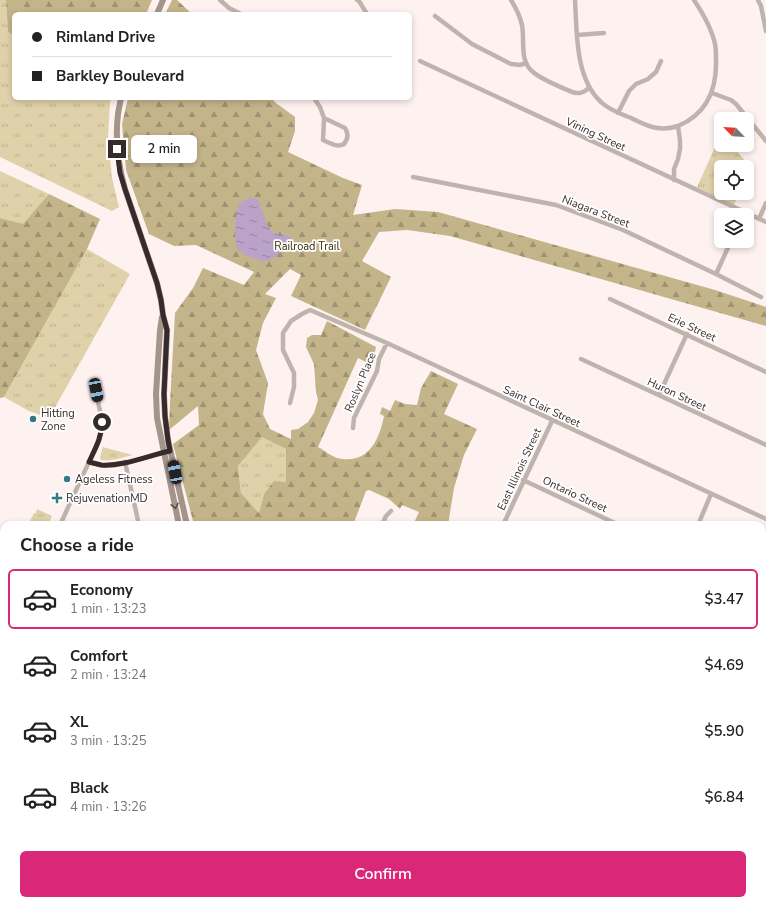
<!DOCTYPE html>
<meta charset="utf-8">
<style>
:root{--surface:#fff;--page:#f2f2f2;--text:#222;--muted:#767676;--line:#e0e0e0;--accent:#db2777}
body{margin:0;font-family:"Nunito Sans",sans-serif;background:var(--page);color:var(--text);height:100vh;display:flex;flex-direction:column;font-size:15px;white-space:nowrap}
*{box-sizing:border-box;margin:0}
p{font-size:13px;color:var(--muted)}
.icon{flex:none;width:22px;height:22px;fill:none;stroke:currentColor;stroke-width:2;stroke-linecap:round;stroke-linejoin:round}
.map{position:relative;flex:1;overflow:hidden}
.side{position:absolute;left:0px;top:521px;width:766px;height:384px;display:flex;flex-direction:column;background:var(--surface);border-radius:12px 12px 0 0;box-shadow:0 2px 6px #0003}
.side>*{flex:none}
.top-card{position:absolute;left:12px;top:12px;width:400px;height:88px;border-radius:6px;box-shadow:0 2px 6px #0003;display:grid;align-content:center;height:88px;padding:0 20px;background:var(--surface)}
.needle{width:26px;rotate:295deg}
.controls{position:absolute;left:714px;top:112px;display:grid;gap:8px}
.controls a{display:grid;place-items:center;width:40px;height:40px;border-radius:6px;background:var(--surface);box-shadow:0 2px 6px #0003;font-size:20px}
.end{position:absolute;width:18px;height:18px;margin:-9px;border:5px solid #362b2a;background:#fff;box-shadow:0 0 0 2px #fff}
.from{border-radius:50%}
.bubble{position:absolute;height:28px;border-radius:6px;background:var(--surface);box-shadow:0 2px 6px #0003;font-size:13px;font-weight:600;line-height:28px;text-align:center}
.car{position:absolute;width:12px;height:24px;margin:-12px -6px;border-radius:5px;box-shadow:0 0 3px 1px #0007;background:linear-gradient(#222 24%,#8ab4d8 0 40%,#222 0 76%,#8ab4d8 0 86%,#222 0)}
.top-card b{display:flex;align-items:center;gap:14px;height:38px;font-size:15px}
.top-card b+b{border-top:1px solid var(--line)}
.top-card i{width:10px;height:10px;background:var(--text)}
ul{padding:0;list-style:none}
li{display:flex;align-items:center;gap:12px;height:60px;margin:0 8px 6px;padding:0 12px;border:2px solid transparent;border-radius:6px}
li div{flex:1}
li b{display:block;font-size:15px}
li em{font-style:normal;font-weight:600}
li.current{border-color:var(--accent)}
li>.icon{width:36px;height:36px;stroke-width:1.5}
h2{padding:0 20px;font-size:18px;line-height:48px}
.action{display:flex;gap:8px;margin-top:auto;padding:8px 20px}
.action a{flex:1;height:46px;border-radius:6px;background:var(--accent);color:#fff;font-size:16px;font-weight:600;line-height:46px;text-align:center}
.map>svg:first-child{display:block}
.grass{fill:url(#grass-tufts)}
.forest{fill:url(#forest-firs);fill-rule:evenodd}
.water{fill:url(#water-ripples)}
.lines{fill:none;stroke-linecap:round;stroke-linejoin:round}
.minor{stroke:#bfb4ad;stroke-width:4.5}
.secondary{stroke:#a4958a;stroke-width:6}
.oneway{stroke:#5c504c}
.route{stroke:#362b2a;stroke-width:5}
.poi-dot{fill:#327984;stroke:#fff;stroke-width:1.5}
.labels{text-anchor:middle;stroke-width:3.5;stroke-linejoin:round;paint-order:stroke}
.street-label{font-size:11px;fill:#362b2a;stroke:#fff}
.park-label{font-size:11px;fill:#372c08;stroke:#fff}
.poi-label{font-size:11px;fill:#362b2a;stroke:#fff;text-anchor:start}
</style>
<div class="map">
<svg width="766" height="905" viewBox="0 0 766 905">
<defs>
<pattern id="grass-tufts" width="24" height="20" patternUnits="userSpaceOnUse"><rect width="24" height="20" fill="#dfd1a9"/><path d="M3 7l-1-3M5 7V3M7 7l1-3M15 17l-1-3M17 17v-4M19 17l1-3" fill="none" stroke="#c0b492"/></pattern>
<pattern id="forest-firs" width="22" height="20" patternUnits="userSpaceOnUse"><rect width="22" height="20" fill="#c3b48a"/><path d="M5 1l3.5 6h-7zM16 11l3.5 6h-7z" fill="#9f9371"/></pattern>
<pattern id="water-ripples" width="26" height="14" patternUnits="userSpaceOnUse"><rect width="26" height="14" fill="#baa2c8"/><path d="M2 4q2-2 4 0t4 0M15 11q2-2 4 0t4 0" fill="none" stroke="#9884a3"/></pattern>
</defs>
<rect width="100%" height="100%" fill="#fef2f1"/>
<path class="grass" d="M0,0H5L6,1L8,32L14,36V98H111L110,103L108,137L112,178L119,207L112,211L0,157Z
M721,134V145H732L751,168L747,176V167H721V193H739L734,205L697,187Z
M0,171L49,194L23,225L0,218Z
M87,249L130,274L49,418L29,411L4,397Z
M262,436L286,449V483L264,494L259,513L241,493L238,466Z
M103,447L106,448L133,455C123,457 112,462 101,460L100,457Z
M37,509L52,516L48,525H28L34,513H36Z
M229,901H265L263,905H235Z"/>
<path class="forest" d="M5,0H152L146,14H14V36L8,32L6,1Z
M172,0H177L192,14H165Z
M128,98H271L276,103L295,117V131L288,152L343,178L362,185L353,215L395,209L438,212L715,290L766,307V326L450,236L407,230L379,232L362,261L391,277L365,330L291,296L301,275L290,269L265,294L276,298L263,323L256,350L268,383L263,414L270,429L291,439V430L298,429L308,422L314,413L318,400L316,392L314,364L306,347L307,338L312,335H321L327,321L376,347L372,365L358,358L318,447C324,450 331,456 337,458C368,465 379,441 384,416L380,414L382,407L390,411L395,400L405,404L417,405L421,388L431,371L458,384L444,414L477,429L464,455L454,488L448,525H413L419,512L402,505L400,509L389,499L369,490L366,491L353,525H194L173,444L199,425L198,406L169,430L170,403L175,313L193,288L203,268L244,285L254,272L196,245L174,246L149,234L126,170L122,124ZM262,437L286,449V482L274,481L264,494L259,513L241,493L238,466Z
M49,194L100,219L87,249L4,397L0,398V218L23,224Z
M0,869L4,871V901H21L19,905H0Z
M269,901H297L295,905H267Z"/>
<path class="water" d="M251,198C254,198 255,198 257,199C261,203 264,219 268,226C276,240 285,231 291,238V241C284,248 275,260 265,261C260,261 254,258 250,257C245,255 240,252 237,248C234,242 235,212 239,205C242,201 246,199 251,198Z"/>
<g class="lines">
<path class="minor" d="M220,0L229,8L241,14
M357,0L359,1L367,14
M511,0C516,8 520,16 522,25C525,41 519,61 533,72C542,80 561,87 572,92C578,94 585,93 589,87
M575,0C577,33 575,78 601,102C609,110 621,114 631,118C647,126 659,132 678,126
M758,0L761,6L766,31
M435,16L472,44L511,64L520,65L526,63
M577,35L604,33
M420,61L766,222
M712,93L731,100L736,104L766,141
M314,98L320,107L324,118
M618,113L629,91L636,84L648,79L656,72L661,61
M324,118L345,128C349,134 348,139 344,144C337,148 330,143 323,140Z
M413,177L556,205L623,230L716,274L761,297
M674,180V169L678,159L680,149V140L678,126C707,114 717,89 716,59C716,54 716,49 715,44C712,30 702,12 694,0
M759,219L766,203
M716,274L731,241
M610,299L766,372
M581,359L766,445
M659,395L687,334
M290,403L294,387V373L283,350V333L291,321L302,314L310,310L387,343L766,519
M353,428L354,418L377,371L379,359L387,343
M89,462C93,463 97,464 101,465C121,467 147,456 167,452
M125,462L139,525
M523,480L619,525
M60,525L100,438C106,417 95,403 96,383
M382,525L386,516L391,511
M503,525L552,421
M698,525L711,494
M762,592L766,594
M762,666L766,668
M762,740L766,742
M762,889L766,891
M321,901L330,905
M466,901L474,905
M299,905L301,901
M613,905L614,901"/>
<path class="secondary" d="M157,14L163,0
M121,98C120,103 119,108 118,114C115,139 118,164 125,189L157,283L161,300L163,315L167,330L164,394L165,416L168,440L187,525
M162,317L160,330L156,394L157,418L179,525
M0,605L4,606
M0,614L4,616
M762,800L766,792
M762,816L766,807
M627,901L636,905
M53,905L55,901
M713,905L715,901
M721,905L722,901"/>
</g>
<defs><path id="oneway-chevron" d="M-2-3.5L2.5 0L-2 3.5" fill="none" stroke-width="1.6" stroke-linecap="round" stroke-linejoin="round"/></defs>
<use class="oneway" href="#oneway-chevron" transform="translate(175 506) rotate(78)"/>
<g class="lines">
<path class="route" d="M102,422C102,437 95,449 89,462C93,463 97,464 101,465C122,467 150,455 170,451L168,440L165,416L164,394L167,330L163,315L161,300L157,283L125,189L120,173L117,149"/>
</g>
<g class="poi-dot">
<circle cx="33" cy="419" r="4"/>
<circle cx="67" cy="479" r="4"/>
<path d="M55 492h4v4h4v4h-4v4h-4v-4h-4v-4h4z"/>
</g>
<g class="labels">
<g class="street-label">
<text transform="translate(596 134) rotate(25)" y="4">Vining Street</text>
<text transform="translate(596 211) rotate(21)" y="4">Niagara Street</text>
<text transform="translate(692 327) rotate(25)" y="4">Erie Street</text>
<text transform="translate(360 382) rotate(-67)" y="4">Roslyn Place</text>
<text transform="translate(677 394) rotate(25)" y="4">Huron Street</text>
<text transform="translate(542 406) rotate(25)" y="4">Saint Clair Street</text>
<text transform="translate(519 469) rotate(-65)" y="4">East Illinois Street</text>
<text transform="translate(575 494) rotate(25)" y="4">Ontario Street</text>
</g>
<g class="park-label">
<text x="307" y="250">Railroad Trail</text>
</g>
<g class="poi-label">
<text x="41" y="417">Hitting<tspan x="41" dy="13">Zone</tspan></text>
<text x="75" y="483">Ageless Fitness</text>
<text x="66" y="502">RejuvenationMD</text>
</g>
</g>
</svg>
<div class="controls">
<a><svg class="needle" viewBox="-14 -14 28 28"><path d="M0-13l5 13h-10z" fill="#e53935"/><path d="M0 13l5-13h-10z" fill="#767676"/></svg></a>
<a><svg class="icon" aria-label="locate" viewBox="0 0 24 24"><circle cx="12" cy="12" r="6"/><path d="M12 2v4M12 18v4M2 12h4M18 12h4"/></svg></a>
<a><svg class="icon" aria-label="layers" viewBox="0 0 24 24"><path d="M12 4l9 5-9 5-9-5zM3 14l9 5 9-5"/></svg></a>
</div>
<i class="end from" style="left:102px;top:422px"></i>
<i class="end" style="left:117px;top:149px"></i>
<div class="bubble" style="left:131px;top:135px;width:66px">2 min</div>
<i class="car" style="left:96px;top:390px;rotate:169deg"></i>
<i class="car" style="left:175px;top:472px;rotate:349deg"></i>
<div class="top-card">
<b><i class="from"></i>Rimland Drive</b>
<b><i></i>Barkley Boulevard</b>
</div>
<section class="side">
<h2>Choose a ride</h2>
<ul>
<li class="current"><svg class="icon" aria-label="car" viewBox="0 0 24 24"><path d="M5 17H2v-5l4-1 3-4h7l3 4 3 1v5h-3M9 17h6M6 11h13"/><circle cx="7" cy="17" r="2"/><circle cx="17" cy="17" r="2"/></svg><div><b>Economy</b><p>1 min · 13:23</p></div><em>$3.47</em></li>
<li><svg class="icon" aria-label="car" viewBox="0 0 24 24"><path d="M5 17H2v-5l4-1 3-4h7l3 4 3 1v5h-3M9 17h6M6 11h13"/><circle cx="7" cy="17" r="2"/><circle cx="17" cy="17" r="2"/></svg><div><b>Comfort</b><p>2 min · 13:24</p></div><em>$4.69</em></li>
<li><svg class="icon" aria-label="car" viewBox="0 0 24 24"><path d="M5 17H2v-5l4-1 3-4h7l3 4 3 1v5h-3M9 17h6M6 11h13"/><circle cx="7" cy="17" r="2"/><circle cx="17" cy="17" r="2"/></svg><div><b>XL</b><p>3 min · 13:25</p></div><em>$5.90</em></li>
<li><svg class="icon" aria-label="car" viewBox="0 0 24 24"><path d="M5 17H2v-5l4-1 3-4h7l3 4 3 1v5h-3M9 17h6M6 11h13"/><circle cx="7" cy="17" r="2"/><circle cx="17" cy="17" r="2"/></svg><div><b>Black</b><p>4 min · 13:26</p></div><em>$6.84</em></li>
</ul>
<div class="action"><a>Confirm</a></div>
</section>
</div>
